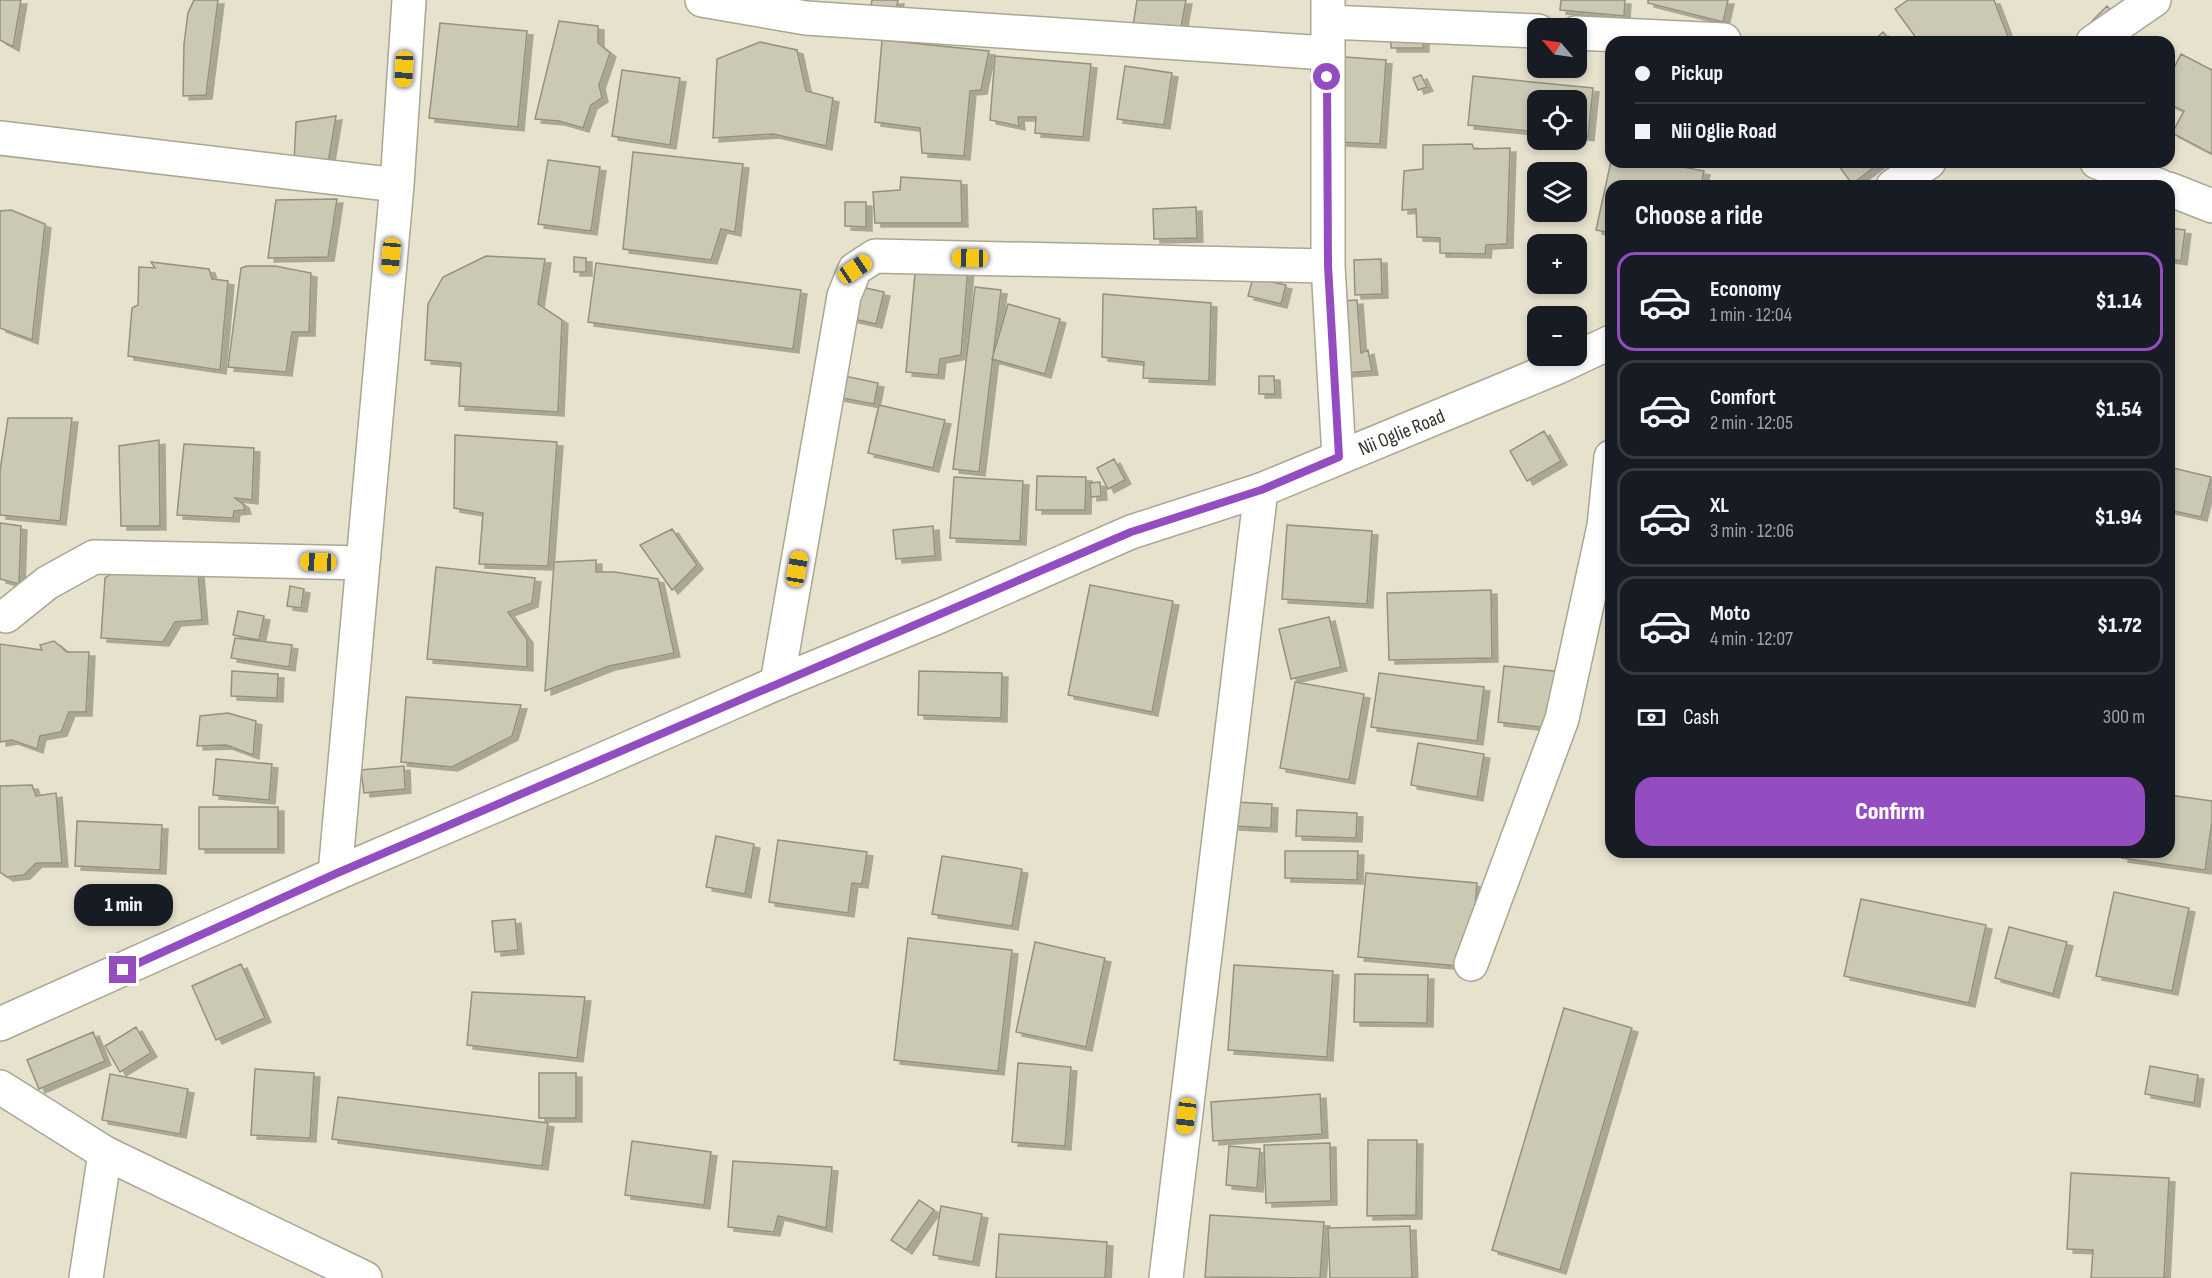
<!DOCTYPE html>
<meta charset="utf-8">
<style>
:root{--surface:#171b24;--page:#242831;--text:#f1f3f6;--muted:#9ea1a6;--line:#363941;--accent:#934dc0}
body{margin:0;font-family:"Sofia Sans Condensed",sans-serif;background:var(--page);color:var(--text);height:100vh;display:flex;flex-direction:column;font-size:22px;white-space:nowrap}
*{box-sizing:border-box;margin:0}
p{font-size:20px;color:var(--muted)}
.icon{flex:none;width:33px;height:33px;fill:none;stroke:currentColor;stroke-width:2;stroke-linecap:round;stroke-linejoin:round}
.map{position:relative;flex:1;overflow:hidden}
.sheet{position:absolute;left:1605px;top:180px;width:570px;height:678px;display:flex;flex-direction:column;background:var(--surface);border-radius:18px;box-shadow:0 3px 9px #0003}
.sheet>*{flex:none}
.hud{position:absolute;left:1605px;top:36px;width:570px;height:132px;border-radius:18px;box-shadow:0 3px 9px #0003;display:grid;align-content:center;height:132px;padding:0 30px;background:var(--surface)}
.needle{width:39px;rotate:299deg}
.controls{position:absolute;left:1527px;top:18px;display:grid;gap:12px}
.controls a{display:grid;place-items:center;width:60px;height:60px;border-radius:12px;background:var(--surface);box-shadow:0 3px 9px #0003;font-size:30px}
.end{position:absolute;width:27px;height:27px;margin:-14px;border:8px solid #934dc0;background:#fff;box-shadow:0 0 0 3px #fff}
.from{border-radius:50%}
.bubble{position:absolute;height:42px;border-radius:18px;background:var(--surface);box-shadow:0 3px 9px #0003;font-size:20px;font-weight:800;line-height:42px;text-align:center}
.car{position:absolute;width:18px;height:36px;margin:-18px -9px;border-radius:8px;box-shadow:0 0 4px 2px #0007;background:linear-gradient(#f5c518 24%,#345 0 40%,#f5c518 0 76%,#345 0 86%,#f5c518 0)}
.hud b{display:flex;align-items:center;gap:21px;height:57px;font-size:22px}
.hud b+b{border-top:2px solid var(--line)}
.hud i{width:15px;height:15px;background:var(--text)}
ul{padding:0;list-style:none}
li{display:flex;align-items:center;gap:18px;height:99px;margin:0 12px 9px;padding:0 18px;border:3px solid var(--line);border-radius:18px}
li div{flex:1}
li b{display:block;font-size:22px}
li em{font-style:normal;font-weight:800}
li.selected{border-color:var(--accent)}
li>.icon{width:54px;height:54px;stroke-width:1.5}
h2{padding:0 30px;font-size:27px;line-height:72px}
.pay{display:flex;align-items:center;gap:15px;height:66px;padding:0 30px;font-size:22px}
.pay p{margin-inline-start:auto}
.action{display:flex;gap:12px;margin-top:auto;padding:12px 30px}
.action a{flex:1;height:69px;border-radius:18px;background:var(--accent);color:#fff;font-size:24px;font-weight:800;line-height:69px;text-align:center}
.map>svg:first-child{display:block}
.building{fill:#cbc8b3;stroke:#94917d;stroke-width:1.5;filter:url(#shadow)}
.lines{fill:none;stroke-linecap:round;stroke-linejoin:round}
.street-casing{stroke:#a9a691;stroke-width:36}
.secondary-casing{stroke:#a9a691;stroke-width:36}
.street{stroke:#fff;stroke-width:33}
.secondary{stroke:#fff;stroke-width:33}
.route{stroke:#934dc0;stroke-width:8}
.labels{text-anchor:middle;stroke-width:6;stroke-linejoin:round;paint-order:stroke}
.street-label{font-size:20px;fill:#333229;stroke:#fff}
</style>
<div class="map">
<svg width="2212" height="1278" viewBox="0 0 2212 1278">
<defs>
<filter id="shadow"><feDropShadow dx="6" dy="4" stdDeviation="0" flood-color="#0004"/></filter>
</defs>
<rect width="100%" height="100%" fill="#e6e2cd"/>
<path class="building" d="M0,0H21L13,47L0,40Z
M194,0H218L206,95L183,96L184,44L188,13Z
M872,0H898L894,22L869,18Z
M1137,0H1186L1180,33L1133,26Z
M1561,0H1625L1624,16L1560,10Z
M1648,0H1728L1723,22L1648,3Z
M1908,0H1994L2010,42H1919L1895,9Z
M2107,6L2116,16L2102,30L2093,20Z
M559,21L598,26V43L610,53L599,85L602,98L591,105L583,128L559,121L535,119Z
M440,23L527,31L518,127L429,118Z
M1883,32L1892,42H1872Z
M1391,38H1423V48H1391Z
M882,40L989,51L981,90L970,91L964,156L922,153L920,128L875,122Z
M760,42L797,50L806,91L833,98L826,146L773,134L713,138L717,59Z
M2181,54L2212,70V154L2172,133L2184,111L2169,104V78Z
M995,56L1091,64L1083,137L1035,133L1036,117H1018L1019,126L990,120Z
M1345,57L1386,60L1380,144L1339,142Z
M1125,66L1172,73L1164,125L1117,119Z
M622,70L680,78L670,145L612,136Z
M1421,75L1427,87L1418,90L1413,78Z
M1473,76L1593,88L1588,137L1576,135V100H1538V132L1468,125Z
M336,116L328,163L294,162L296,122Z
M1472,144L1474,149L1510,148L1507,244L1486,245L1485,254L1440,253V238L1417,237L1416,209L1402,210L1404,171L1423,169V145Z
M633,152L743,164L735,232L721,229L711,260L623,249Z
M548,160L600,167L591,231L538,224Z
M1611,161L1657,162L1704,171L1701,186H1611V233L1596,230Z
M1836,162H1881L1852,184Z
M901,177L961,181L962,223H875L873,192L900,190Z
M337,199L328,257L268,258L276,200Z
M845,202H866V227L845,226Z
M1196,207L1197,238L1154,239L1153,209Z
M11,210L45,224L32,340L0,328V211Z
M2169,228L2185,230L2181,261L2169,259Z
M486,256L545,259L538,304L562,320L558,412L459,406L461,363L425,360L428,304L443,277Z
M574,257L586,258V272H574Z
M1381,259L1382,294L1355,295L1354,260Z
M151,262L209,269L212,279L228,281L220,370L128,356L132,308L138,305L139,267L155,268Z
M916,262L968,266L961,355L940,359L938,375L906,372Z
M596,263L801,290L793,349L588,322Z
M247,266H275L311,273L309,332H292L286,372L228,367L241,268Z
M1253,278L1286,285L1281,304L1248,296Z
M857,286L884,292L876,324L849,318Z
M975,287L1001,290L979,472L953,469Z
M1103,294L1211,303L1209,381L1143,378L1144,362L1102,357Z
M1357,300L1361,353L1368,350L1372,371L1345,373L1340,301Z
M1008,304L1060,319L1045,374L992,359Z
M830,373L878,383L874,404L826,395Z
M1259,376H1274L1275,394H1259Z
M879,405L945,420L933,468L868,453Z
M8,418H72L60,521L0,515V471Z
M1544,431L1561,461L1527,481L1510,451Z
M455,435L557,442L548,566L479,564L483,513L454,508Z
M159,440L160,526H121L119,446Z
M184,444L254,448L252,500L235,498L243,504L245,510L234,511L233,518L177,515Z
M1114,459L1125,480L1108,489L1097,468Z
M2169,467L2211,477L2201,517L2169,510Z
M1037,476L1086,477L1085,510H1036Z
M954,477L1023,481L1020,541L950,538Z
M1100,482L1101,496L1091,497L1090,483Z
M0,523L21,526L19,584L0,579Z
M1287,525L1372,531L1367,604L1282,599Z
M933,526L935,556L896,559L893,530Z
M672,529L697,565L672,590L640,545Z
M596,560V572H615L658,579L674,653L609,666L545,691L554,562Z
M436,567L535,578L532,603L508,612L527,639V667L427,659Z
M198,572L202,620L175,622L163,642L101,638L105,578L111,574Z
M1090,585L1173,601L1152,712L1068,695Z
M290,586L304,589L301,608L287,606Z
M1491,590L1492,658L1389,660L1387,593Z
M238,611L264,616L259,640L233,635Z
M1329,617L1341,667L1291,679L1279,629Z
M235,638L292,645L289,667L231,658Z
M54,641L67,652H89L86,712H69L61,732L40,736L37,749L12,740L0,742V644L42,650L40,645Z
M1504,666L1563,672L1557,729L1498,722Z
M232,671L278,674L277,698L231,696Z
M919,671L1002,673L1001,718L918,715Z
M1379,673L1484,687L1477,741L1371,727Z
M1295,682L1364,694L1349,780L1280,768Z
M406,697L521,705L512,736L452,767L401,762Z
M228,713L256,721L253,755L226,745L197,746L200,716Z
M1418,743L1484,754L1477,797L1411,785Z
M216,759L272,764L269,800L213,795Z
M404,766L405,789L364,793L361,770Z
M32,785L36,796L56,793L62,863H36L24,875L7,877L0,872V786Z
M2169,795L2212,801V821L2205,870L2122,858L2123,852H2169Z
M1235,802L1272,804L1271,828L1233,826Z
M199,807H278V849H199Z
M1297,810L1357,813L1356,838L1296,836Z
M77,821L162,825L160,870L75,866Z
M716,836L754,844L745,894L706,887Z
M778,840L867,852L862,884L852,883L848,913L769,902Z
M1285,851H1358L1357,880L1285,878Z
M942,856L1022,869L1012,926L932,914Z
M1366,873L1477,883L1470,967L1358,957Z
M2114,892L2189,908L2172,991L2096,976Z
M1861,899L1986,925L1969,1003L1844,976Z
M515,919L518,950L495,952L492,921Z
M2009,927L2067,942L2053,994L1995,978Z
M908,938L1012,950L998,1071L894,1060Z
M1035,942L1105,958L1086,1047L1016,1032Z
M241,964L265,1018L216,1040L192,986Z
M1234,965L1333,971L1327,1057L1228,1050Z
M1355,974L1428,975L1427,1023L1354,1022Z
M472,992L585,997L577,1058L467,1045Z
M1564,1008L1632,1028L1560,1270L1492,1250Z
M136,1027L151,1053L120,1072L105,1046Z
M93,1032L105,1061L39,1089L27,1060Z
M1018,1063L1071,1067L1065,1146L1012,1142Z
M2150,1066L2198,1075L2194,1103L2145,1094Z
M255,1069L314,1073L310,1138L251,1135Z
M539,1073H576V1118H539Z
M110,1074L188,1089L180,1134L102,1120Z
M1320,1094L1322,1134L1213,1141L1211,1102Z
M338,1097L548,1123L542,1166L332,1139Z
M1368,1140H1417L1416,1215L1367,1216Z
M632,1141L711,1152L704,1205L625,1195Z
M1330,1143L1331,1201L1266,1203L1264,1145Z
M1229,1146L1260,1149L1257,1188L1226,1185Z
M733,1161L832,1167L826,1228L778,1216L774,1232L728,1227Z
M2071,1173L2169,1178L2164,1278H2091L2093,1250L2067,1249Z
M919,1200L934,1210L906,1250L891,1240Z
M941,1206L982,1214L973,1262L933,1255Z
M1210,1215L1324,1222L1320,1278L1205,1277Z
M1410,1226L1412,1278H1330L1328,1228Z
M999,1234L1107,1242L1105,1278H996Z"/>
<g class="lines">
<defs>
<path id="street" d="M702,0L806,18L1327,53
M1328,0V266L1339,457
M1328,22L1538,31
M1576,33L1724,40
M0,138L397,185
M2097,162L2160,186
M2169,189L2212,206
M6,616L47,583L94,557L363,563
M777,683L844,296L855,269L875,256L1328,266
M335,874L397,185L409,0
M1471,964L1562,719L1604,526L1611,457
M86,1278L105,1153
M1166,1278L1261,490"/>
<g id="secondary">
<path d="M2093,42L2154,0"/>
<path d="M1893,186L1929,162"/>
<path id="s1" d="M0,1024L335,874L588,766L777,683L940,616L1131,532L1261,490L1558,367L1611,342"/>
<path d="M0,1087L105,1153L365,1278"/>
</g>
</defs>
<use href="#street" class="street-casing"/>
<use href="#secondary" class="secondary-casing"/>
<use href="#street" class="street"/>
<use href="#secondary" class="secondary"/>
</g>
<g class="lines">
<path class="route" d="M123,970L335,874L1131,532L1261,490L1339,457L1328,266L1327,77"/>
</g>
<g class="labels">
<g class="street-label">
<text dy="7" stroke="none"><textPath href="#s1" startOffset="1522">Nii Oglie Road</textPath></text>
</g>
</g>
</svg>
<div class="controls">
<a><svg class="needle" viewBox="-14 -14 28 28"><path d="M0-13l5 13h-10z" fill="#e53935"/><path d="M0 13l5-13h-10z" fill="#9ea1a6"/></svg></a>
<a><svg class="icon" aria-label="locate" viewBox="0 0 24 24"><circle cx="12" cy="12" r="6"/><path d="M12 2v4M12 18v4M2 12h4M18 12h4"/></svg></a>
<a><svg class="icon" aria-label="layers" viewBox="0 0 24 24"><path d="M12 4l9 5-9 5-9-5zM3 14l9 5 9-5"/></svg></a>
<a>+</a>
<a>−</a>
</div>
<i class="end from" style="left:1327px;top:77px"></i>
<i class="end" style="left:123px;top:970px"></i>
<div class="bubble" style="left:74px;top:884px;width:99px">1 min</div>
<i class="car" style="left:404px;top:69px;rotate:183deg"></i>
<i class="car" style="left:391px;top:256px;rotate:185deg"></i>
<i class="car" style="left:970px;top:258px;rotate:271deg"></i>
<i class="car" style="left:855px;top:269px;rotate:56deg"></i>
<i class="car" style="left:318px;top:562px;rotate:272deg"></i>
<i class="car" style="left:797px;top:569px;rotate:10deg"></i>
<i class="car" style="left:1186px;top:1116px;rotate:187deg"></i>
<div class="hud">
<b><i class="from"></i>Pickup</b>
<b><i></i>Nii Oglie Road</b>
</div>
<section class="sheet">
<h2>Choose a ride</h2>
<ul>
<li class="selected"><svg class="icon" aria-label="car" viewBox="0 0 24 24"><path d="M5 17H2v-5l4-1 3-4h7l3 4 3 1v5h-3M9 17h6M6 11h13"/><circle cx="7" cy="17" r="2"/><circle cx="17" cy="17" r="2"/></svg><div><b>Economy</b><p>1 min · 12:04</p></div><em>$1.14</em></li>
<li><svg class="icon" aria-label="car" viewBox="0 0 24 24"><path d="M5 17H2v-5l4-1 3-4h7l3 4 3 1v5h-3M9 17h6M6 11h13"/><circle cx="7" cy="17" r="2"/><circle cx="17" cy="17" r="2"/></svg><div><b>Comfort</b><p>2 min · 12:05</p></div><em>$1.54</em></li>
<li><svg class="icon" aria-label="car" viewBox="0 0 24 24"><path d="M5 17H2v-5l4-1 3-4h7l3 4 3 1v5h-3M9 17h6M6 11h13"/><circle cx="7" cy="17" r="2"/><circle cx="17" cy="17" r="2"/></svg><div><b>XL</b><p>3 min · 12:06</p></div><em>$1.94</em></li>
<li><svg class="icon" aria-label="car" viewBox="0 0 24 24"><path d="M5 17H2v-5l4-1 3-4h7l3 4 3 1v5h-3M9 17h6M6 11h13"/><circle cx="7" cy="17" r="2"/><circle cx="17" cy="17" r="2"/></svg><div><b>Moto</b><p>4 min · 12:07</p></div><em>$1.72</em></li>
</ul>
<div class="pay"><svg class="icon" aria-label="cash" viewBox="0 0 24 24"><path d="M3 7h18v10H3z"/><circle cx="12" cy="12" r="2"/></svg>Cash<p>300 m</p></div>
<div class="action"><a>Confirm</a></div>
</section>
</div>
